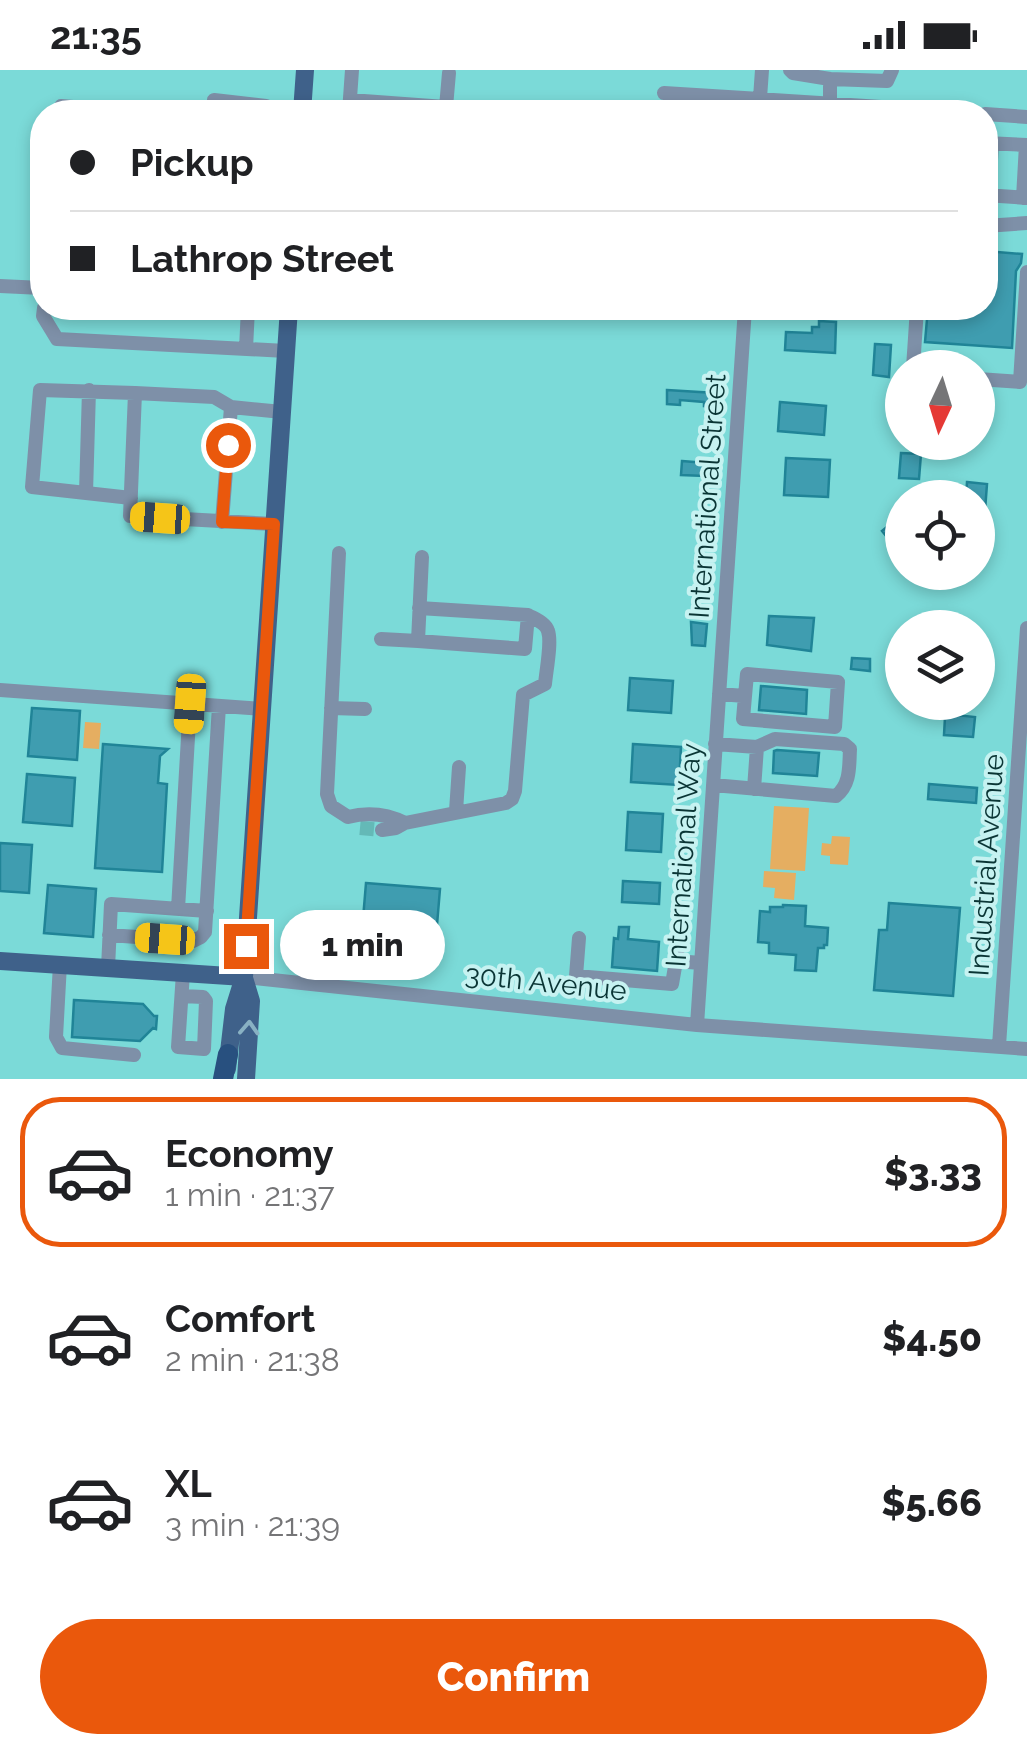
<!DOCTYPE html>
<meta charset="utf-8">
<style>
:root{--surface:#fff;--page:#f6f6f6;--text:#202124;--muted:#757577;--line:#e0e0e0;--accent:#ea580c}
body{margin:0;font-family:Raleway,sans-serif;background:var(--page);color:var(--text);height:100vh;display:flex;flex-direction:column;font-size:38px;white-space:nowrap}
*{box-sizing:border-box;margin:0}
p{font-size:32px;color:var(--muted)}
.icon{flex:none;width:55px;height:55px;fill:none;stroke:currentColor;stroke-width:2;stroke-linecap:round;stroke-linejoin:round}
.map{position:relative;height:1009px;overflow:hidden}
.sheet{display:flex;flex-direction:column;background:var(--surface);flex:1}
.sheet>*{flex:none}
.top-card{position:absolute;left:30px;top:30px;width:968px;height:220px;border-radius:40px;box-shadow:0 5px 15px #0003;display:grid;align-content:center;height:220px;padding:0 40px;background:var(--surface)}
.needle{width:65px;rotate:184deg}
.controls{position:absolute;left:885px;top:280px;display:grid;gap:20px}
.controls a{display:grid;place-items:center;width:110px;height:110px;border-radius:50%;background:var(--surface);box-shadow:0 5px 15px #0003;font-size:50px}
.end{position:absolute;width:45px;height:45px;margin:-22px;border:12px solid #ea580c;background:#fff;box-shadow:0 0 0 5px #fff}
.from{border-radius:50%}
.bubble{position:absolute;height:70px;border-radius:35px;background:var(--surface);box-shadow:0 5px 15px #0003;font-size:32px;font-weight:800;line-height:70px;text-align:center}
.car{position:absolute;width:30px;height:60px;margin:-30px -15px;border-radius:12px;box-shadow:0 0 8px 2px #0007;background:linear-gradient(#f5c518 24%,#345 0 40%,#f5c518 0 76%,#345 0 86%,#f5c518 0)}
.top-card b{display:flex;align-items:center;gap:35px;height:95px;font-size:38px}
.top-card b+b{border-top:2px solid var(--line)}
.top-card i{width:25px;height:25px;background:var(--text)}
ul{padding:18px 0 0;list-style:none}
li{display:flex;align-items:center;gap:30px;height:150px;margin:0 20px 15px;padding:0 20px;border:5px solid transparent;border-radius:40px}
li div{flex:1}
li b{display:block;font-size:38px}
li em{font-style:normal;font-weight:800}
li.active{border-color:var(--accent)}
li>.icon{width:90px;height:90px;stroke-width:1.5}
.action{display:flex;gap:20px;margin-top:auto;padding:20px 40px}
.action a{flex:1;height:115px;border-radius:60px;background:var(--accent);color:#fff;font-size:40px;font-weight:800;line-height:115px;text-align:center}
.status{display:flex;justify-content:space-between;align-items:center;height:70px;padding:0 50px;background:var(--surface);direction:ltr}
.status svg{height:28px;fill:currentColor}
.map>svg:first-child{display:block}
.green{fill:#e5ae61}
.building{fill:#3f9db0;stroke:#208497;stroke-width:2.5}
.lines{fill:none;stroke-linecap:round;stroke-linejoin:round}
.minor-tunnel{stroke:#64b9b7;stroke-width:14;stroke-dasharray:14 7;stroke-linecap:butt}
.minor{stroke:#7e90a8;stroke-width:14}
.major{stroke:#3f618a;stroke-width:18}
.highway{stroke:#28507f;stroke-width:20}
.oneway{stroke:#89b1c3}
.route{stroke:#ea580c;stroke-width:12}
.labels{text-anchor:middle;stroke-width:8;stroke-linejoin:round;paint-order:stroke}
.street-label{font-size:28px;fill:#0a3535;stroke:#c6f2f1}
</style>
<div class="status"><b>21:35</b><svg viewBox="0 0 49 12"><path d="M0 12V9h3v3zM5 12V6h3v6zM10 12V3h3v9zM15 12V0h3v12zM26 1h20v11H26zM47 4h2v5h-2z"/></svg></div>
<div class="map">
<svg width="1027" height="1009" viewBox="0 0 1027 1009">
<rect width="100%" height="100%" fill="#7bdad8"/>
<path class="green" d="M85,652L101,653L99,679L83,678Z
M774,736L809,738L805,801L770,799Z
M832,766L850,767L848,795L830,794V786L821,785L822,773L831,774Z
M764,801L796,803L794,830L774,828L775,818L763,817Z"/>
<path class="building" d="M985,181L1022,184L1021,193L1016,201L1012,278L925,272L928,238H985Z
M819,251L836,252L835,283L785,280L786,262L812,263V257H819Z
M875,274L891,275L889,307L873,305Z
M667,320L715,323L714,337L704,336V332L680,330V335L667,334Z
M780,332L826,336L824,365L778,361Z
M901,383L921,384L919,409L899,408Z
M786,388L830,390L828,427L784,425Z
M682,391L706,393L705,406L681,405Z
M967,412L987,414L984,454H978V428H966Z
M898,448L902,453V473L896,478L882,461Z
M769,546L814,548L811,581L767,575Z
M691,552L707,554L705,576L692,575Z
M852,588L870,589V601L851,599Z
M630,608L673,611L671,643L628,640Z
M761,616L807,620L806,644L759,640Z
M937,632H956L955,645L975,647L973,667L944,665L945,647L932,646L933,634L937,635Z
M32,638L80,641L77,690L28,686Z
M103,674L168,679L160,686L158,713L167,714L162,802L95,798Z
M633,674L681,677L679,715L631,712Z
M777,680L819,683L817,706L773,703L774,681Z
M27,704L75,708L72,756L23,752Z
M929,714L977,718L976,733L928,729Z
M628,742L663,744L661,782L626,780Z
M0,773L32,775L29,823L0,821Z
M623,811L660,813L659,834L622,832Z
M366,813L440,819L437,855L363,849Z
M48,815L96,819L93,867L44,863Z
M889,833L960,838L953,926L874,920L879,860H887Z
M783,835L806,836L805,856L828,858L827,875H824V878H818L816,901L795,900L796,885L769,883V873L758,872L760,841L770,842V837H783Z
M619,857H629L628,869L659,872L657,901L612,897L614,868L618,869Z
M74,930L143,934L154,946H157L156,959L153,958L140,971L72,967Z"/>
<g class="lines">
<path class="minor-tunnel" d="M360,758L382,760"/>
<path class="minor" d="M790,0L793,3L830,9
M664,23L712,26
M214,30L266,36L265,42
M350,30L472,39
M830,34V9L887,11L892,0
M446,37L449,3
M60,42L61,36L134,42
M349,42L352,0
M649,42H689
M706,42L712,26L958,42
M759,42L762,0
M985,44L1027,47
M985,73L1026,75L1023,128
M985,125L1027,128
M989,126L992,73
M985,156L1027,153
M0,216L42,218
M44,238L43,246L57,269L286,281
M246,279L248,238
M913,298L917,238
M978,309L1020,312L1027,202
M231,337L214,327L135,323L130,446L274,454
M86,423L89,320
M131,428L32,417L40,320L135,323
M222,452L231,337L282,342
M339,483L327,724L331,736L348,747C368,742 387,744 405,753L506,733L512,729L515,721L523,625L545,614C546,602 552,572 548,561C546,553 535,549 528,545
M381,569L418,571L422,487
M418,571L525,579L528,545L419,538
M0,620L262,639
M719,624L745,626L743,649L835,657L838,612L747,604L745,626
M331,638L365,639
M715,674L757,677
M713,715L836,726C851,714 849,696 850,679L844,674L775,669L757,677L754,719
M456,741L459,697
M382,760L396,758L405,753
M178,839L190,633
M109,865L193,871L201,867L205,862L219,636
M579,868L576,906L672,914L676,891L701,893
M676,891L679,868
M60,894L56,967L62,978L134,985
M108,898L111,834L207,841
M244,907L697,955L1027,979
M182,926L203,927L206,931L204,979L178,977L183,903
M697,955L745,238
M999,976L1027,558"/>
<path class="major" d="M302,42L305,0
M0,891L244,907
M244,908L251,931L246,1009
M227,999L234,939L244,907L289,238"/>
<path class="highway" d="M223,1009L228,984"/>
</g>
<defs><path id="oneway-chevron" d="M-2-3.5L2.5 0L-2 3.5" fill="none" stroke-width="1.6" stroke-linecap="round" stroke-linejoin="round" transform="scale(2.5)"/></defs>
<use class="oneway" href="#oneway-chevron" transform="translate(249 958) rotate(-87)"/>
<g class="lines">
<path class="route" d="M228,375L222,452L274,454L246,876"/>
</g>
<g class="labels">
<g class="street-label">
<text transform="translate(707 426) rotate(-86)" y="10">International Street</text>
<text transform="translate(683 785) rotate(-86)" y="10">International Way</text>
<text transform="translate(986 795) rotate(-86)" y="10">Industrial Avenue</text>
<text transform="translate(546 912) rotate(6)" y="10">30th Avenue</text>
</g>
</g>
</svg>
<div class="controls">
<a><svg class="needle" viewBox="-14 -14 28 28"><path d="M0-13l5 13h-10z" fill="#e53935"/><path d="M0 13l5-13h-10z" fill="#757577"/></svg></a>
<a><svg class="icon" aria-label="locate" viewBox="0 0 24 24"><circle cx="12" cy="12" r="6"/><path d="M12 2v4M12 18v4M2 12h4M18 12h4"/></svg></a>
<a><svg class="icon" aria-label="layers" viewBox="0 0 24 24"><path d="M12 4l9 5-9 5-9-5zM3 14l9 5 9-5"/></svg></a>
</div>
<i class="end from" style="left:228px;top:375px"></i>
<i class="end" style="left:246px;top:876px"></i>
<div class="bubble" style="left:280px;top:840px;width:165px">1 min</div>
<i class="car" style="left:160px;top:448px;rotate:274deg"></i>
<i class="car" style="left:190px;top:634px;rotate:184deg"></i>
<i class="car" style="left:165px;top:869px;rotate:274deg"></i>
<div class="top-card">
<b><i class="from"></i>Pickup</b>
<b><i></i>Lathrop Street</b>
</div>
</div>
<section class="sheet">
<ul>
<li class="active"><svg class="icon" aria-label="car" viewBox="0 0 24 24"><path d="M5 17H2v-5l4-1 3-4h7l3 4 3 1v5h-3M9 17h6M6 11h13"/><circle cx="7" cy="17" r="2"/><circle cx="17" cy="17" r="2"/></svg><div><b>Economy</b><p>1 min · 21:37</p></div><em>$3.33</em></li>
<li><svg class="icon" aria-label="car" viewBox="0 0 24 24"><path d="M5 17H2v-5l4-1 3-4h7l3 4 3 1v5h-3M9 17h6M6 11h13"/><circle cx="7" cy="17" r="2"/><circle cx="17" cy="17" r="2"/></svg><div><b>Comfort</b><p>2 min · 21:38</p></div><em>$4.50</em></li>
<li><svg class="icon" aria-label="car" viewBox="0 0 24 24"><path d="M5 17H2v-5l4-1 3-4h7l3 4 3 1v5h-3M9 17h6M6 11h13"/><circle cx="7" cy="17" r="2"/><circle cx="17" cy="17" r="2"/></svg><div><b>XL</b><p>3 min · 21:39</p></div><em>$5.66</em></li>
</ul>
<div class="action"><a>Confirm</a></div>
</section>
